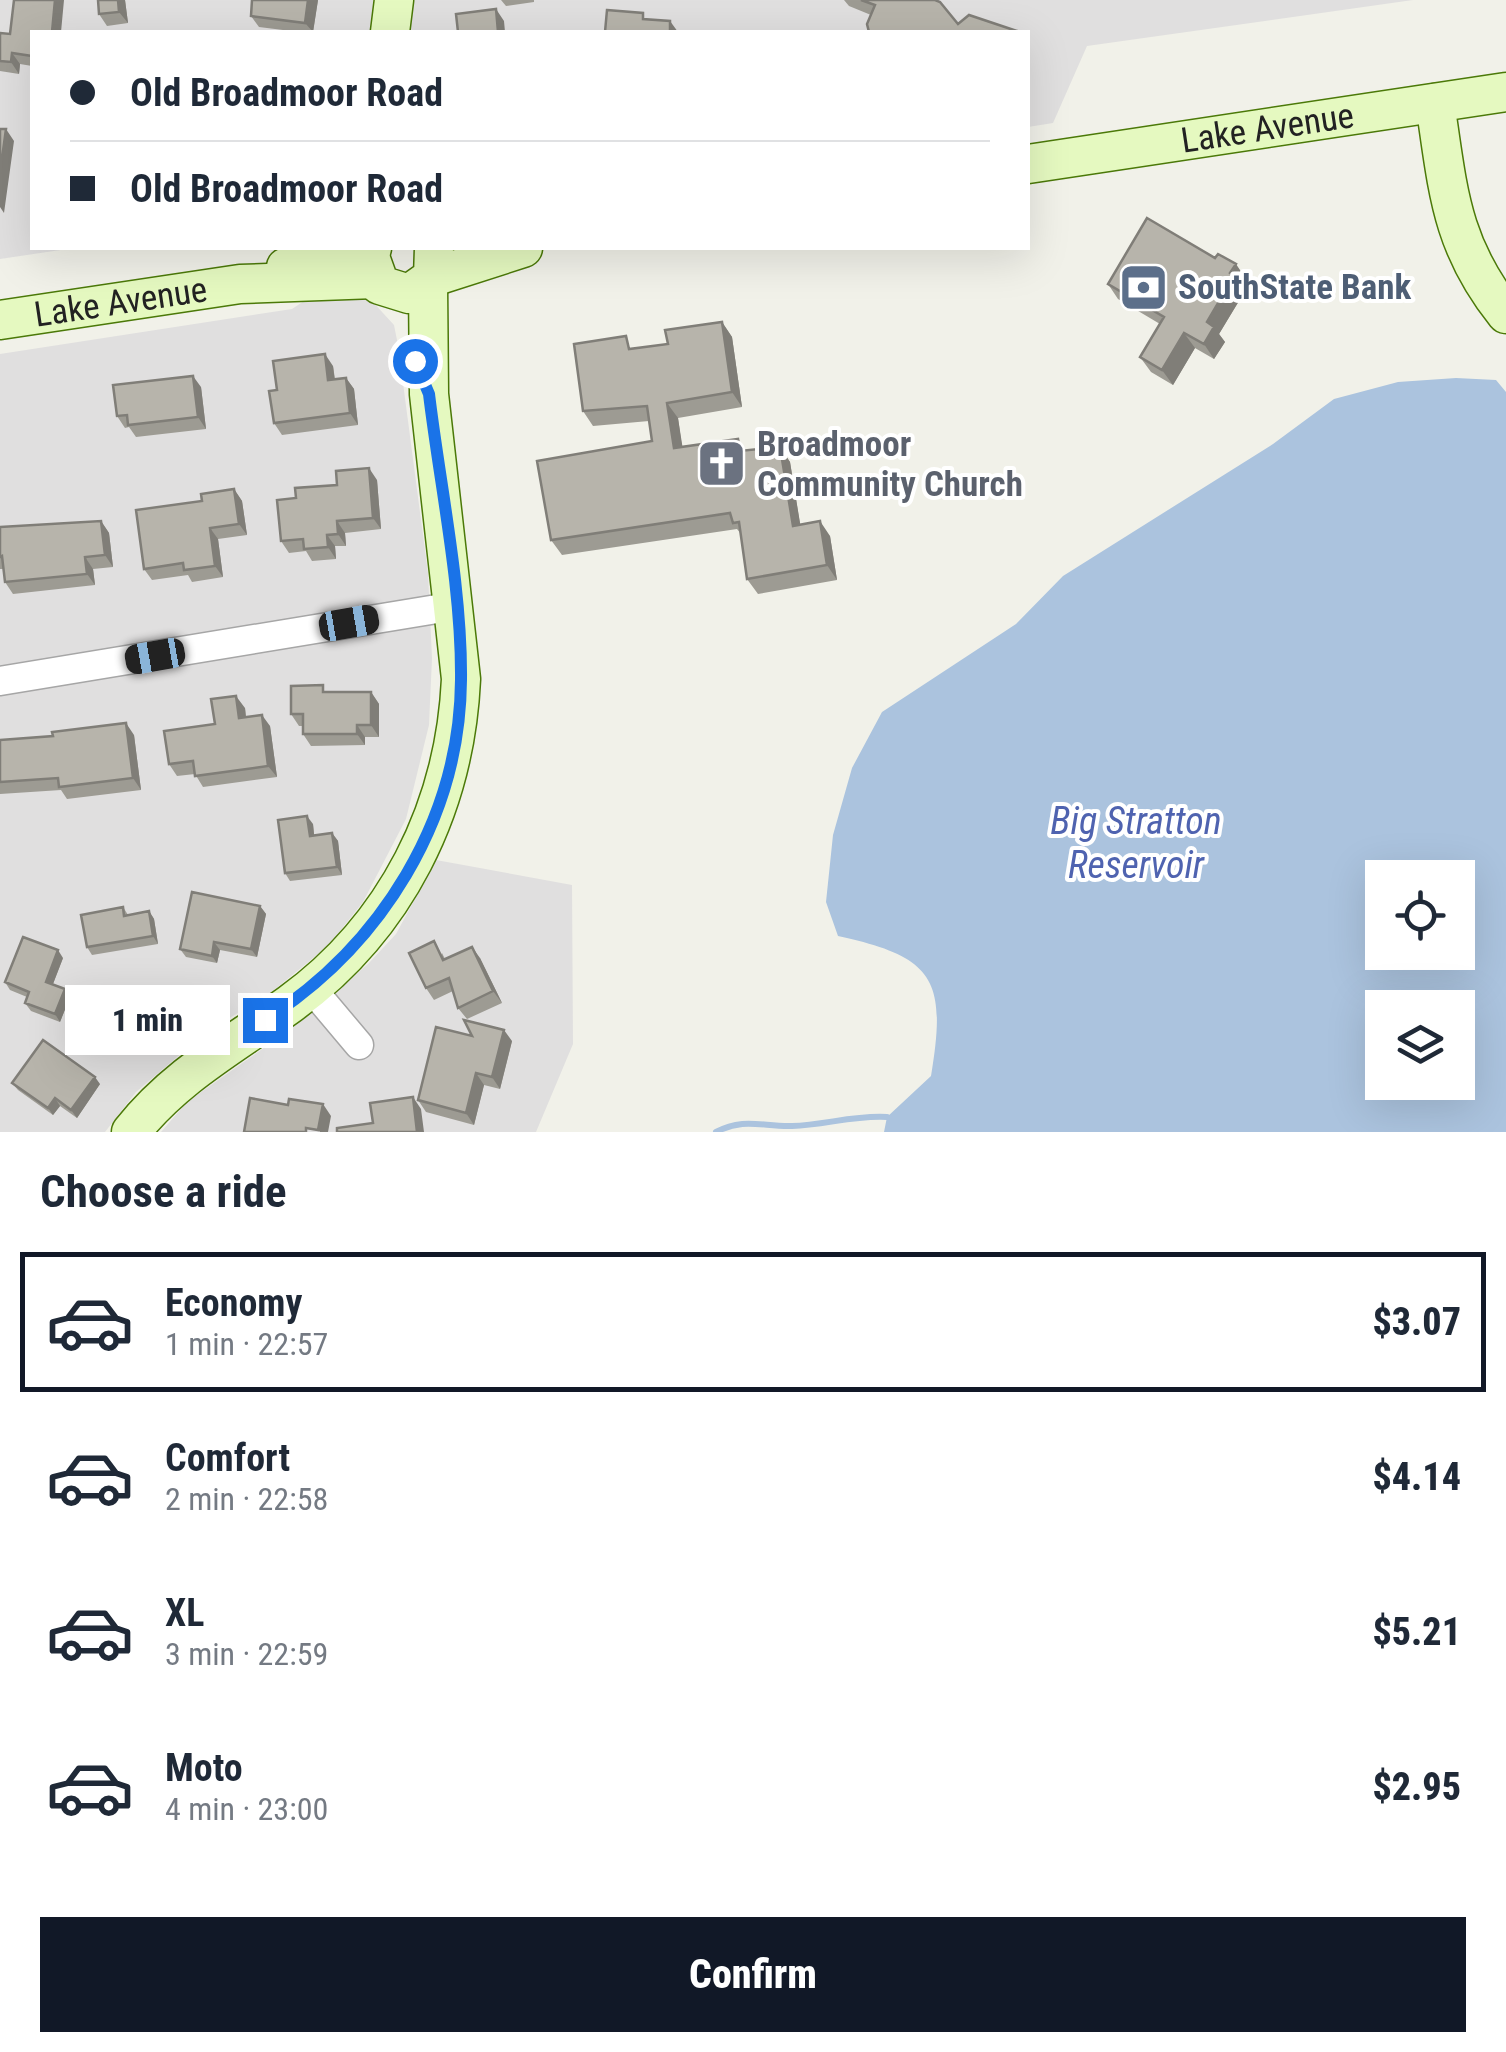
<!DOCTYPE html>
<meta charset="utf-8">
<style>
:root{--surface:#fff;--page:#f6f6f7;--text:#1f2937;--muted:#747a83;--line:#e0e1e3;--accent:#111827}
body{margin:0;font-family:"Roboto Condensed",sans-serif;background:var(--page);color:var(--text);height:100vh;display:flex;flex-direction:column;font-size:38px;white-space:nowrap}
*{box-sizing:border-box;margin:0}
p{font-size:32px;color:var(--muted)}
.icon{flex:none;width:55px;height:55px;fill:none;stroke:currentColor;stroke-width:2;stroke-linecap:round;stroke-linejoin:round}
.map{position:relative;height:1132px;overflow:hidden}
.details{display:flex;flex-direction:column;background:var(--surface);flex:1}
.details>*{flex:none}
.hud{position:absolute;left:30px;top:30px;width:1000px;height:220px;border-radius:0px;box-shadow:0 10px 40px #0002;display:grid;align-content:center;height:220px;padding:0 40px;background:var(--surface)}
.buttons{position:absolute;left:1365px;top:860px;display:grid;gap:20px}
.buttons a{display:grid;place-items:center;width:110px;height:110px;border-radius:0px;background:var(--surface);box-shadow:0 10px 40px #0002;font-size:50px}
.end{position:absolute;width:45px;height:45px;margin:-22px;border:12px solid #1a73e8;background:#fff;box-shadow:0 0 0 5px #fff}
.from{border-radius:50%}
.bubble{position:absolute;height:70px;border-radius:0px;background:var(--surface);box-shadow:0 10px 40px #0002;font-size:32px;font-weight:800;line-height:70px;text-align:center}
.car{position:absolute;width:30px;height:60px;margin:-30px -15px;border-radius:12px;box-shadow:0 0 8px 2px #0007;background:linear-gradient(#222 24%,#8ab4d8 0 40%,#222 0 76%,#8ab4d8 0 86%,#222 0)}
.hud b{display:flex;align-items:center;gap:35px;height:95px;font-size:38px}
.hud b+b{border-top:2px solid var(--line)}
.hud i{width:25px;height:25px;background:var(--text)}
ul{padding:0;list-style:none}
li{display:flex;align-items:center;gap:30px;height:140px;margin:0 20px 15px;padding:0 20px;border:5px solid transparent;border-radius:0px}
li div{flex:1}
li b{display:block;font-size:38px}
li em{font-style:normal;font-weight:800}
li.selected{border-color:var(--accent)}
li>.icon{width:90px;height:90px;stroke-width:1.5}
h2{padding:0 40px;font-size:45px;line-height:120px}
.button{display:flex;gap:20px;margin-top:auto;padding:20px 40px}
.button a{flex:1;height:115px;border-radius:0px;background:var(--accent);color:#fff;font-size:40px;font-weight:800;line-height:115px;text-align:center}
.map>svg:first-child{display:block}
.residential{fill:#e0dfdf}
.water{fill:#abc3de;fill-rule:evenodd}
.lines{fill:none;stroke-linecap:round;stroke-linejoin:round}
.stream{stroke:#abc3de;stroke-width:6}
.street-casing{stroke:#a6a6a6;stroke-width:31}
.secondary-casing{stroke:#4b7908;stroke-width:41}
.street{stroke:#fff;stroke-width:28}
.secondary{stroke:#e5f9c0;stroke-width:38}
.wall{fill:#9d9b93}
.shaded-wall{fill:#807e78}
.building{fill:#b7b4ab;stroke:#807e78;stroke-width:2.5}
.route{stroke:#1a73e8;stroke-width:12}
.labels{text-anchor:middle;stroke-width:8;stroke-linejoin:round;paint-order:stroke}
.street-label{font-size:35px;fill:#222;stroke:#fff}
.service-label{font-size:35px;font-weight:bold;fill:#4e5e75;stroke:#fff;text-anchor:start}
.worship-label{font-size:35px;font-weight:bold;fill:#5b616d;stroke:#fff;text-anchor:start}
.water-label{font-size:38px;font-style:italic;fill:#4f63b0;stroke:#fff}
</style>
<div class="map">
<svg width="1506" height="1132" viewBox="0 0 1506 1132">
<rect width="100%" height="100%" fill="#f1f1e9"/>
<path class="residential" d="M0,0H1413L1087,46L1053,123L1028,127V32H32V248H74L0,259Z
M316,293H354L372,301L394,325L398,345L428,573L432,658L429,725L406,819L363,902L328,946L269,994L205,1033L136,1092L105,1132H0V354L292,309Z
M436,860L572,885L573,1044L536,1132H161L187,1102L285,1033L368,964L396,934Z"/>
<path class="water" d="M1456,378L1496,380L1506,392V1132H884L887,1117L931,1076C947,980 935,957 838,936L826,902L833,835L852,768L882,712L1016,624L1063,576L1273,444L1334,399L1398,382ZM1382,878H1458V952H1382ZM1382,1008H1458V1082H1382Z"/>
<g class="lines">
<path class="stream" d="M716,1132C744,1117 763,1127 792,1126C825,1125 854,1115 887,1117"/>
<defs>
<path id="street" d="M0,681L455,606
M311,988L359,1045"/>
<g id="secondary">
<path d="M390,32L394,0"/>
<path d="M1435,103C1448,189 1450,244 1506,314"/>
<path id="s1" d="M1028,164L1506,92"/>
<path d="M370,257L380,285L409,294L433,277L434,248"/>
<path d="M286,267L372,248"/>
<path d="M433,277L523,248"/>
<path id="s2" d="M0,320L240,284L375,279"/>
<path d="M131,1132C175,1076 233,1045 290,1004C396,927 455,809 461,679L429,394L428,284"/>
</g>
</defs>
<use href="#street" class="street-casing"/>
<use href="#secondary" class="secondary-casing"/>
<use href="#street" class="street"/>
<use href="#secondary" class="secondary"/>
</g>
<path class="wall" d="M125,0L128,23L107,26L99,14Z
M318,0L313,32H299L259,27L251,16Z
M501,0H534V2L506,6Z
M844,0H922L958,24L1020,32L871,15L849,6Z
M32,32V66L20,64L19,74L0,71V33L10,34Z
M1246,279L1242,286L1245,291L1219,334L1225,342L1214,359L1195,348L1173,385L1151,372L1140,357L1160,324L1118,299L1108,284Z
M722,322L732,337L742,407L678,418L682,447L738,439L745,450L780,447L790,462L800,524L830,536L837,580L758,594L747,579L741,534L737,529L562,555L551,540L652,441L649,421L593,426L583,411L635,348L668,344Z
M333,366L335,379L346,378L354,389L358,425L282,435L274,423L277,390Z
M201,387L206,429L136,437L129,427L125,428L117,416Z
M377,480L381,529L345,533L346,546H335L336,559L312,561L306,551L289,553L281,541L296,498Z
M234,489L242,501L247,535L218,539L223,577L192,582L188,575L152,580L144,569L202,501Z
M101,521L109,533L113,567L93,569L95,585L13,594L5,582L3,569H0V527Z
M328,692H371L379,704V737H365V745L311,746L303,734V726H299L291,714Z
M245,708L246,717L270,726L277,777L203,787L195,774L177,776L169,764L215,724Z
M134,735L141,790L67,799L61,790L0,794V740Z
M313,824L314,835L332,833L338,841L342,875L290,881L285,873Z
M260,906L266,914L257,957L220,950L217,963L186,957L180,949Z
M123,907L128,915L149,911L154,919L158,944L92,955L87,947Z
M442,953L445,959L480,958L502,1003L467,1019L458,1008L453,991L434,1000L426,988Z
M63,958L53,984L70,997L60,1022L31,1011L25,1003L27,997L10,990L5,982Z
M472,1036L512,1041L500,1089L484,1085L474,1125L426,1112L418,1100Z
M12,1083L100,1084L77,1118L60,1106L53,1115L18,1090Z"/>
<path class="shaded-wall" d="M55,0H64L61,32H52Z
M118,0H125L128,23L119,12Z
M308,0H318L313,32L305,23Z
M496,9L504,21L505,32H498Z
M670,21L678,32H670Z
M12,53L20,64L19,74L11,62Z
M6,129L14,141L4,213L0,207V173Z
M1236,264L1246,279L1242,286L1245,291L1219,334L1225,342L1214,359L1204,344L1207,322Z
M722,322L732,337L742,407L732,392Z
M1184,333L1195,348L1173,385L1162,370Z
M325,354L333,366L336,391L328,380Z
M193,376L201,387L206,429L198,417Z
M346,378L354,389L358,425L350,413Z
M667,403L678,418L685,463L674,448Z
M780,447L790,462L803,541L793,526Z
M369,468L377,480L381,529L373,518Z
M234,489L242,501L247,535L239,524Z
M101,521L109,533L113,567L105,555Z
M337,521L345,533L346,546L338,534Z
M820,521L830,536L837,580L827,565Z
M210,528L218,539L223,577L215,566Z
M327,535L335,546L336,559L328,547Z
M85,557L93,569L95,585L87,574Z
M371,692L379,704V737L371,725Z
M236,696L245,708L247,729L239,718Z
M262,715L270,726L277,777L268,766Z
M126,723L134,735L141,790L133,778Z
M357,725L365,737V745L357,734Z
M307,816L313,824L315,844L310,836Z
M332,833L338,841L342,875L337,867Z
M260,906L266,914L257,957L251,949Z
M149,911L154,919L158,944L153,936Z
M214,942L220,950L217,963L212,956Z
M472,947L480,958L502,1003L493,991Z
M58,950L63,958L51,989L46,982Z
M65,989L70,997L60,1022L55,1014Z
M504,1030L512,1041L500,1089L492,1077Z
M476,1073L484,1085L474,1125L466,1113Z
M95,1077L100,1084L77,1118L71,1110Z
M413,1097L421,1109L424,1132H417Z
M55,1098L60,1106L53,1115L48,1108Z
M323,1104L331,1116L328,1132H320L318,1130Z"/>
<path class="building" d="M14,0H55L52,32H32V56L12,53L11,62L0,61V33L10,34Z
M98,0H118L119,12L99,14Z
M252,0H308L305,23L251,16Z
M861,0H935L940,2L958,24L969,15L1020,32H869L867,24L875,5Z
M496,9L498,32H458L456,14Z
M607,10L643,13V19L670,21V32H605Z
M0,129H6L0,173Z
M1147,218L1215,258L1218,254L1236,264L1230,273L1234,276L1207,322L1214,327L1204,344L1184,333L1162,370L1140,357L1164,317L1108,284Z
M722,322L732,392L667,403L674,448L738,439L740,451L780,447L793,526L820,521L827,565L747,579L739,522L733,523L730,513L551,540L537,461L652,441L647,406L583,411L574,344L626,336L629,349L668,344L665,330Z
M325,354L328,380L346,378L350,413L274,423L269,391L277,390L273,361Z
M193,376L198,417L128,425L127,415L117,416L113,385Z
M369,468L373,518L337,521L338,534L327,535L328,547L304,549L303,539L281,541L277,500L296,498L295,488L337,485L336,471Z
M234,489L239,524L210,528L215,566L184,570L183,563L144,569L136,510L202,501L201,494Z
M101,521L105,555L85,557L87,574L5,582L2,556L0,557V527Z
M323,685V692H371V725H357V734H303V714H291V686Z
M236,696L239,718L262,715L268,766L195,776L193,761L169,764L164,731L215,724L211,699Z
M126,723L133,778L59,787L58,778L0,782V740L53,736L52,732Z
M307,816L310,836L332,833L337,867L285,873L278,820Z
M192,892L260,906L251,949L214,942L212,956L180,949Z
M123,907L124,916L149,911L153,936L87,947L81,915Z
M23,937L58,950L46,982L65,989L55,1014L25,1003L29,992L5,982Z
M434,941L443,960L472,947L493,991L458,1008L449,978L426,988L409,953Z
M464,1020L504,1030L492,1077L476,1073L466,1113L418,1100L436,1027L472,1036Z
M43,1040L95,1077L71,1110L55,1098L48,1108L12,1083Z
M413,1097L417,1132H337V1128L373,1123L370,1103Z
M250,1098L288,1105L289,1099L323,1104L318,1130L306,1128V1132H244Z"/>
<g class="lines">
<path class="route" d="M265,1020C381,946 460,820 461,680C462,587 440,486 429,394L415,361"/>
</g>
<defs>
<symbol id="bank-square" viewBox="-11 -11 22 22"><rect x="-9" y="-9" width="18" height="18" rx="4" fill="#5c6f8a" stroke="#fff"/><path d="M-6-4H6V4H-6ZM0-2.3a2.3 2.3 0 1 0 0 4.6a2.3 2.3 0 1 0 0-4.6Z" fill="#fff"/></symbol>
<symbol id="church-square" viewBox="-11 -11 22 22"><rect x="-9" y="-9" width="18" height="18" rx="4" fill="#6b7280" stroke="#fff"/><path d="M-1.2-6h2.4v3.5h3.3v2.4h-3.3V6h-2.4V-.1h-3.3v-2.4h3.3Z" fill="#fff"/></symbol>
</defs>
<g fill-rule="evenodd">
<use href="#bank-square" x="1116" y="260" width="55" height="55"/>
<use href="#church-square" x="694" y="436" width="55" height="55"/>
</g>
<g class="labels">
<g class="street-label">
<text dy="12" stroke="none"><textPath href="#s1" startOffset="242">Lake Avenue</textPath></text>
<text dy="12" stroke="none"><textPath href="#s2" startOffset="122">Lake Avenue</textPath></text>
</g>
<g class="service-label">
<text x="1178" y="299">SouthState Bank</text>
</g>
<g class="worship-label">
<text x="757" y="456">Broadmoor<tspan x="757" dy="40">Community Church</tspan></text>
</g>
<g class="water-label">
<text x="1136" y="834">Big Stratton<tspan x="1136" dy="44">Reservoir</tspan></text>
</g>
</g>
</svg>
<div class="buttons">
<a><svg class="icon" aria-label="locate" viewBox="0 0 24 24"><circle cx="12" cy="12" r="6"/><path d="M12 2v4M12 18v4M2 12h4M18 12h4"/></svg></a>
<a><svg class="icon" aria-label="layers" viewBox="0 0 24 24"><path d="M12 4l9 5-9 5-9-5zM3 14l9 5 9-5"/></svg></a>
</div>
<i class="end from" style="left:415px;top:361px"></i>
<i class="end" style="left:265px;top:1020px"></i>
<div class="bubble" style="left:65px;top:985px;width:165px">1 min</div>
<i class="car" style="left:349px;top:623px;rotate:80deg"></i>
<i class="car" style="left:155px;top:656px;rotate:260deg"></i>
<div class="hud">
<b><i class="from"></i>Old Broadmoor Road</b>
<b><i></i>Old Broadmoor Road</b>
</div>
</div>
<section class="details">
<h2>Choose a ride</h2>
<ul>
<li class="selected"><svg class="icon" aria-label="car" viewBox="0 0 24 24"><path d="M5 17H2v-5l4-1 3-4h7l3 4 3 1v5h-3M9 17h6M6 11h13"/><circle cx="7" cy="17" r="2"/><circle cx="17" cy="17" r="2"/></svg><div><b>Economy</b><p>1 min · 22:57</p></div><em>$3.07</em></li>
<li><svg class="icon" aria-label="car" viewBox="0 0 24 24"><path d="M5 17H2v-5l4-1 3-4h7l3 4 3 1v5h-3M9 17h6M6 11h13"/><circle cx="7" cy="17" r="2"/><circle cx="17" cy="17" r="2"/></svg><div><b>Comfort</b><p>2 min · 22:58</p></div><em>$4.14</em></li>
<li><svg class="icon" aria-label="car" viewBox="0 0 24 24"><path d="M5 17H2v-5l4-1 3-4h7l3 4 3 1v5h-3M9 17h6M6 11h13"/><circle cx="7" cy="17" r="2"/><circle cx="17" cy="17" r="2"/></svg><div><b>XL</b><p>3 min · 22:59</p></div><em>$5.21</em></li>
<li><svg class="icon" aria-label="car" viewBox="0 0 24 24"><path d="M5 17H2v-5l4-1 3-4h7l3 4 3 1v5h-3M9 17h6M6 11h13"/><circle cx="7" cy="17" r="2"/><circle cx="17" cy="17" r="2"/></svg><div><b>Moto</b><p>4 min · 23:00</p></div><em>$2.95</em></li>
</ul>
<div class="button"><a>Confirm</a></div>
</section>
